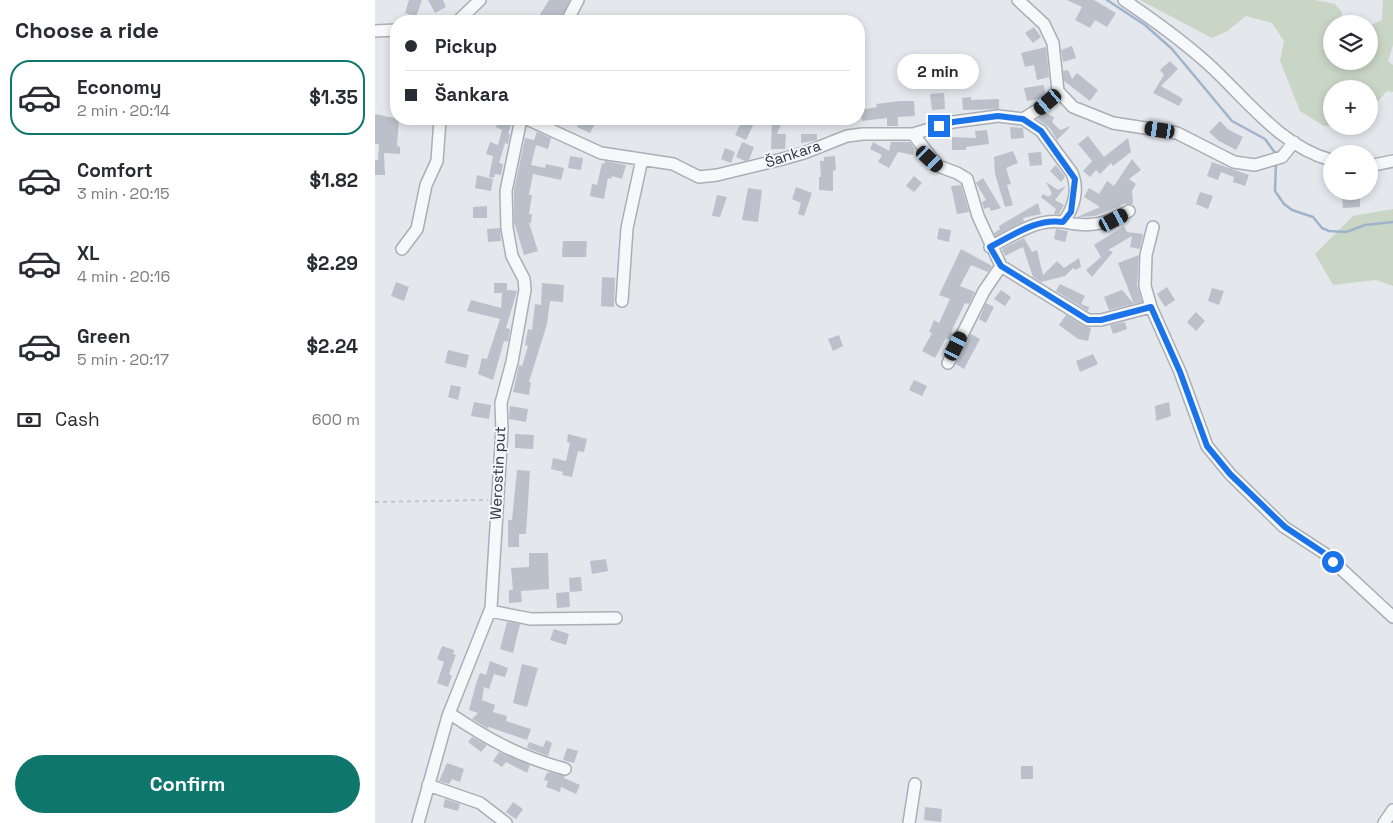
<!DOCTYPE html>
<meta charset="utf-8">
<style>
:root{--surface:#fff;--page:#f7f7f7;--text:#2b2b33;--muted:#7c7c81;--line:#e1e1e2;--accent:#0f766e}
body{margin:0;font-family:"Space Grotesk",sans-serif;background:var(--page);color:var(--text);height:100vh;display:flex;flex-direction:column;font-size:19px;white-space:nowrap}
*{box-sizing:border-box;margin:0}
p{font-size:16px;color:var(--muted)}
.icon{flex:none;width:28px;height:28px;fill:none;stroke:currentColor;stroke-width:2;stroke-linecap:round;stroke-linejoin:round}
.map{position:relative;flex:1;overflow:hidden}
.drawer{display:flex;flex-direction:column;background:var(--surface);width:375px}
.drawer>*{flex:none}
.banner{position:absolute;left:15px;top:15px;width:475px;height:110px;border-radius:20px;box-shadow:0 2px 8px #0003;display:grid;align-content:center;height:110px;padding:0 15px;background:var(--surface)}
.buttons{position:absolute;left:948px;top:15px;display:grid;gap:10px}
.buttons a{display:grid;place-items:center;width:55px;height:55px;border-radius:50%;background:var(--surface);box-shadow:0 2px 8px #0003;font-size:25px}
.end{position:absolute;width:22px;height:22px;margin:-11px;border:6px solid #1a73e8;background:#fff;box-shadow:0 0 0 2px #fff}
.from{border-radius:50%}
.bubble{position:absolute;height:35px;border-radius:18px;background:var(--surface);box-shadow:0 2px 8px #0003;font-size:16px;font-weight:600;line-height:35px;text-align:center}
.car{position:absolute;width:15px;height:30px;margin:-15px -8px;border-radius:6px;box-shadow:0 0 4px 1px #0007;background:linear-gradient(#222 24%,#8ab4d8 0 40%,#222 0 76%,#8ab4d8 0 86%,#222 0)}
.banner b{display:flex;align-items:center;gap:18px;height:48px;font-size:19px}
.banner b+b{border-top:1px solid var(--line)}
.banner i{width:12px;height:12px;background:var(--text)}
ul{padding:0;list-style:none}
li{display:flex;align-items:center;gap:15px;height:75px;margin:0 10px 8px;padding:0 5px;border:2px solid transparent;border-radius:20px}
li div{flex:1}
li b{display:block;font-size:19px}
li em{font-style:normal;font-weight:600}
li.on{border-color:var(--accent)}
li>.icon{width:45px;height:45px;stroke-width:1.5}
h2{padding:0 15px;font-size:22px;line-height:60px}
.pay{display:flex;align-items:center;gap:12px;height:55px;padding:0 15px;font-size:19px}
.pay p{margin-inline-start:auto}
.button{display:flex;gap:10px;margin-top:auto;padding:10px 15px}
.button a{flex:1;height:58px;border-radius:30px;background:var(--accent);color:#fff;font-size:20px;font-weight:600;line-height:58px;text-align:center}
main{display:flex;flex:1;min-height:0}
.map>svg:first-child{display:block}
.green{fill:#c9d6c5}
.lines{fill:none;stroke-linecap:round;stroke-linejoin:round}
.stream{stroke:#9fb4cc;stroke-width:2.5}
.building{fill:#bbc0ca}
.minor-casing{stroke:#a9aeb7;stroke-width:14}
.path{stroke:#c2c5cb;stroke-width:2;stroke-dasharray:4 4;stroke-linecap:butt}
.minor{stroke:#f7f8fa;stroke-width:11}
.route{stroke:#1a73e8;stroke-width:6}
.labels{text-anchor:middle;stroke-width:4;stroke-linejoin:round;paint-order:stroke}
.street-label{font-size:15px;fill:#2b3445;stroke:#f4f6f9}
</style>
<main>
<section class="drawer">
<h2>Choose a ride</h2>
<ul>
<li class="on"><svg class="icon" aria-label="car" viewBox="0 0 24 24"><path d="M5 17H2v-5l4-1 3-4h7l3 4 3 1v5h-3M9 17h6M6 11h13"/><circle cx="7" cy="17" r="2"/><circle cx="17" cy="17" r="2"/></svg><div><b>Economy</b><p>2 min · 20:14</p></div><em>$1.35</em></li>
<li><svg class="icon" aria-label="car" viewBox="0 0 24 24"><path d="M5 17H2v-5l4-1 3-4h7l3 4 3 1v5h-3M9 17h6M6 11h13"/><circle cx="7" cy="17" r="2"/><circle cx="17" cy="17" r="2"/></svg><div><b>Comfort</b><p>3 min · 20:15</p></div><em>$1.82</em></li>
<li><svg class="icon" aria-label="car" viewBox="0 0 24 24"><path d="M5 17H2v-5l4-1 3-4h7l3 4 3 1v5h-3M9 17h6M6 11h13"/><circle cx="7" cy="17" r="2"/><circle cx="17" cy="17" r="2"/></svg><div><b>XL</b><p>4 min · 20:16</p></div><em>$2.29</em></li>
<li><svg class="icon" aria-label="car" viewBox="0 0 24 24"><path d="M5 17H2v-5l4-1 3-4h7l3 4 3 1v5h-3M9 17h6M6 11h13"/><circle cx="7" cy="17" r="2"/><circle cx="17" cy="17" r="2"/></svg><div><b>Green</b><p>5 min · 20:17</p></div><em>$2.24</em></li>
</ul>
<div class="pay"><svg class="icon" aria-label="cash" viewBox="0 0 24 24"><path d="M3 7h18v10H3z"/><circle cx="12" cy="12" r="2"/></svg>Cash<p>600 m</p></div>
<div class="button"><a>Confirm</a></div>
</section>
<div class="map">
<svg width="1018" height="823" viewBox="0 0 1018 823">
<rect width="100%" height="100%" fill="#e4e7ec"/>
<path class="green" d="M765,0H940L960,4L967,12L965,24H956V61H994V26L1007,20L1008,0H1018V45L1013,61L1018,65V92L1012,91L994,111V89H956V126H949L925,111L905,61L909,41L897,23L871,16L851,32L837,38Z
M1018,209V286L1001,280L958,285L940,254L978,216Z"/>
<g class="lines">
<path class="stream" d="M732,0L770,25L797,49L857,121L890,139L901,154
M901,162L900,191L909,204L917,210L938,217L947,228L954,231L971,232L990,225L1018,222"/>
</g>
<path class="building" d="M34,0H47L41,17L30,13Z
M53,0H68L71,7L60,13Z
M174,0H195L185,21H161Z
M692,0H719L741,13L732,27L720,20L715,28L700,20L707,7Z
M659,27L666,37L658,43L650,33Z
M697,46L701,58L688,62L686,50Z
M671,47L674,77L662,80L659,65L650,67L646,53Z
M795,61L803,69L786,86L808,99L804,106L778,93L789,75L785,70Z
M693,70L697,79L702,73L723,90L715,101L689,81L688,71Z
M669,85L670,93L664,99L652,101L649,88Z
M569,93L570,109L557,110L555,94Z
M596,97V100L624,99V109L588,110L587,98Z
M525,101H539L540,116L523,117V126H512V118L487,121L485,110L502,107L501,104Z
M671,113L679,117L677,122L685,130L696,126L682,140L675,128L662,119Z
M0,114L24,119L22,146L25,147V154L9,153L10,175H0V160H3L4,144H0Z
M124,119L137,122L133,134H135L133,144L130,143L124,163L128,164L126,175L120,174L119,178L114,177L118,156L111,154L115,142L123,145L127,130L121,127Z
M206,119L220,124L215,133L202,127Z
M368,119H381L371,140L360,135Z
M397,119H408L402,134H411L410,149H396Z
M845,121L854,130L868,137L861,150L844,141L834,132Z
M635,127L648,128L649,138L636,139Z
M612,130L614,144L591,147V150H577V137L601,138L600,131Z
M162,132L176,138L173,149L161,145L156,165L170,168L171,164L189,168L186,180L158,174L154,195H157L154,214H157L156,223H154L163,251L149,255L139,222V190L150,138L159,140Z
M426,134H442V140L426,143Z
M713,136L729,157L753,138L756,152L738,166L736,163L725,174L721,170L715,177L708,171L717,161L703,144Z
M367,142L379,147L374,160L370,161L361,157Z
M498,142L514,151L516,142H535L539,148L538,155L523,152L514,168L503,162L507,155L495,149Z
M350,148L360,152L356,163L346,159Z
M638,151L643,163L631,168L636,184L632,185L638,205L630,207L620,174L619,157Z
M666,152L667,165L655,166L653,153Z
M195,156L208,158L206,170L193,168Z
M460,156L461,170L458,171V191L444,190V177H446L445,161H449V157Z
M757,159L766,170L754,179L761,184L757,191L758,204H749L720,216L702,217L725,207L709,197L714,188L724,194L732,181L739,186Z
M230,161L251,165L247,179L237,176L236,179L233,178L229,199L215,196L217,184L222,185L227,163L229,164Z
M837,162L874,175L870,186L858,182L859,177L846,172L843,180L832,176Z
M681,165L690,177L686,182L675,171Z
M102,175L118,179L116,191L100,188Z
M539,176L547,183L539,192L531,186Z
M608,178L626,208L616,211L614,207L609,209L607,202L611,200L601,183Z
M671,182L683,190L691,186L680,200L689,205L684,214H679L681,209L666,197L668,194L673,197L677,194Z
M586,185L594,212L582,214L576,186Z
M421,187L437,193L429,216L423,214L426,203L417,199Z
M373,188L387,190L383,222L367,220Z
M967,191H985V207L968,208Z
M825,192L838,196L833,209L821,204Z
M342,195L352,197L345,217L337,216Z
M663,203L666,214L648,218L649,221L620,236L619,233L625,229L624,226Z
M112,206V218H98V207Z
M749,226L752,232L768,234L765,249L755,247L757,236L733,250L738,252L717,277L711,270L726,257L719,245Z
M125,228L126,241L113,242L112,229Z
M564,228L576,230L574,242L562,239Z
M681,229L693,231L690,242L679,239Z
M649,238L657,252L662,250L668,275L682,261L689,268L704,258L706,267L700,270L698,268L690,276L666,282L658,277L648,247L630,256L627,249Z
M188,241H212L211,257H187Z
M586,249L617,266L613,272L596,265L585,286L600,292L594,304L590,303L576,332L579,334L576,341L571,338L560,358L547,351L557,333L554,332L559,320L564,323L575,299L564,295Z
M764,255L762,285L767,302L759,304L743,263Z
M227,277L240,278L239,307L226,306Z
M21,282L34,287L29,301L16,296Z
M119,283H132V290L142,291L131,328L135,329L133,342L129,341L118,380L103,374L107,358L112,359L125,319L92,311L96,300L126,308L127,293H119Z
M167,283L189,285L188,302L175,301L172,324L154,382L156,383L154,395L138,392L144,365L147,366L153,346L150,345L153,329L157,330L160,304L166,305Z
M685,284L710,296L706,304L714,307L713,311L681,291Z
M792,287L800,300L790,307L782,294Z
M837,288L849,291L844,305L833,301Z
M626,290L636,297L630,306L619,299Z
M747,290L759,304L734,310L729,297Z
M611,303L619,307L611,323L604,319Z
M821,312L830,321L821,331L812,322Z
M691,315L709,326L716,328L713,341L703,339L684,325Z
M750,322L752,329L738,334L735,325Z
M596,334L605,339L589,369L581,364Z
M464,335L468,346L458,351L453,339Z
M73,350L94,355L91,368L70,363Z
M718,354L723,364L705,372L701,361Z
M539,380L552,386L547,396L534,390Z
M76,385L86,387L83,400L73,397Z
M99,402L116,405L114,419L96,416Z
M794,402L796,416L781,421L780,406Z
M135,406L153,409L151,422L134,419Z
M140,434L159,435L158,449L140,448Z
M193,434L212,439L209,452L203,451L197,477L187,475L188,472L176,469L178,458L191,461L195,443L192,442Z
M142,470L155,471L151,534H144V547H133V520H137Z
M154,553H173L174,589L146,591L147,602L134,603V590H138L136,568L154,567Z
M231,559L233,571L217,574L215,561Z
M206,577L207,591L195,592L194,578Z
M194,592L195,607L182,608L181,593Z
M132,622L145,624L138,653L125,649Z
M179,629L194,634L191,645L175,640Z
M67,646L79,650L78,654L81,655L74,674L77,676L73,687L62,683L69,662L62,659Z
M115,661L133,668L130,677L119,674L114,689L109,687L107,700L120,705L118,712L132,716L131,721L156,729L152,740L114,727L112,728L97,719L103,713L94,710L101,684L105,673L111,675Z
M147,664L163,668L152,707L138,703Z
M97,737L112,745L106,752L93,742Z
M171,740L177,743L173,756L152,748L154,742L168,747Z
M192,748L203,751L199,763L188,760Z
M124,752L155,765L152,773L131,762L127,767L118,761Z
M72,763L89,769L85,782L77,779L74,784L64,781Z
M646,766H658V779H646Z
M175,772L190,776L189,778L205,785L201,794L186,787L185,792L171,787L173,781L169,780L172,773Z
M70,799L85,804L83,811L68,807Z
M138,802L148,809L141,819L131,812Z
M550,807L567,809L566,822L549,820Z"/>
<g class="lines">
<defs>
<path id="minor" d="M643,0L669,24L678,43L683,91L698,107L738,123L802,133L859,162L880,165L907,157L919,142
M749,0C777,19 805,39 831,62C869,96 904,146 956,160
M83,21L105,0
M192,21L203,0
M0,31L21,30
M152,119L226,153L298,164L324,177L342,175L404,160L429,153L472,136L488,134H538L578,122L623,116L648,119L664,109L683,91
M538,134L563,166L582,173L592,179L603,216L626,266L713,320H726L776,307
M994,166L1018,161
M688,222C715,228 731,224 754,211
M778,227L771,255L770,286L776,307L805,372L832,446L855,474L909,527L949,553L1018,617
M615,247C639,235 661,218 688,222C699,209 704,189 697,173L666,131L648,119
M27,249L42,229L51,185L62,161L65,119
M247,301L252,228L267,159
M573,363L609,291L626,266
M115,611L156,619L241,618
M74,713C114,740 143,756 190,769
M53,785L105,803L131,823
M43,823L73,716L116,608L127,430L126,403L137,362L150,290L149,279L137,256L132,228L131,191L146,119
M534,823L540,784
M1009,823L1018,810"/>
</defs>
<use href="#minor" class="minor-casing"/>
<path class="path" d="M0,502L113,500"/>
<use href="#minor" class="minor"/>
</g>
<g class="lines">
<path class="route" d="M564,126L578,122L623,116L648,119L666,131L700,179L696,212L688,222C661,218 639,235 615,247L626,266L713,320H726L776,307L805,372L832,446L855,474L910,527L949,553L958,562"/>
</g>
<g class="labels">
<g class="street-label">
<text transform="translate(418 154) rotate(-18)" y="5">Šankara</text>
<text transform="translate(123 473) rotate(-87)" y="5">Werostin put</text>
</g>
</g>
</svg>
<div class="buttons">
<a><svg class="icon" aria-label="layers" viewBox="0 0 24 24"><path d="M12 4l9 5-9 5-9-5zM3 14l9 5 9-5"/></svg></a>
<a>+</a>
<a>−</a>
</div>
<i class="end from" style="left:958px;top:562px"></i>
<i class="end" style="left:564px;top:126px"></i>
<div class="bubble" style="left:522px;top:54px;width:82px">2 min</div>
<i class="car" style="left:673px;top:102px;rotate:230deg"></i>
<i class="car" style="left:785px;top:130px;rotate:279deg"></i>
<i class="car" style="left:555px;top:159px;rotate:133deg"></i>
<i class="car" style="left:739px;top:220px;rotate:62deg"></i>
<i class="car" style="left:581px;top:346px;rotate:27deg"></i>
<div class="banner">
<b><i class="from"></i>Pickup</b>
<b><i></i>Šankara</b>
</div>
</div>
</main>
